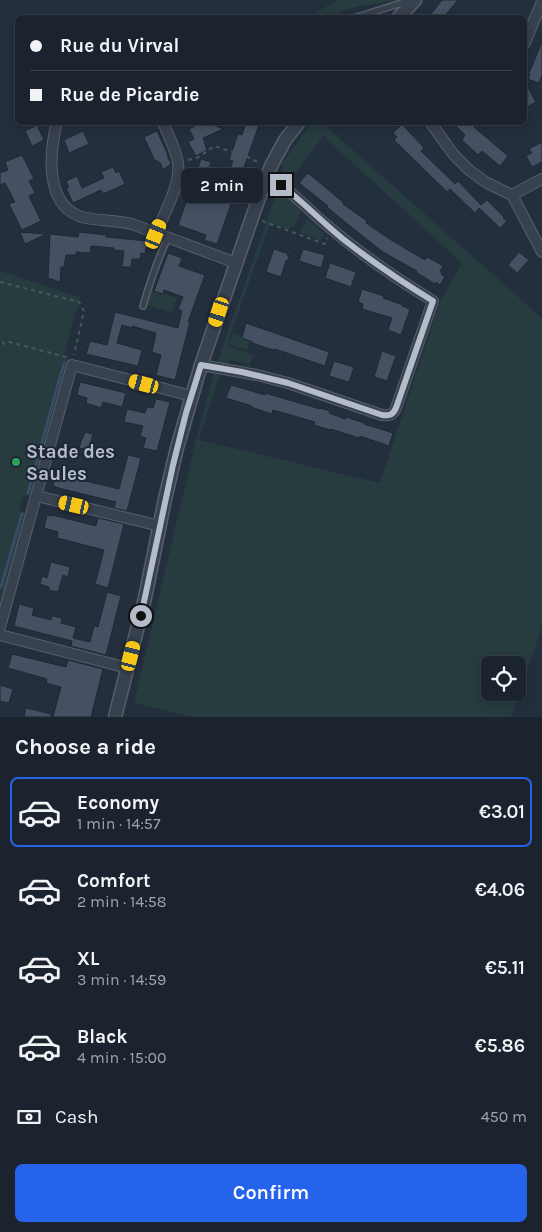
<!DOCTYPE html>
<meta charset="utf-8">
<style>
:root{--surface:#1b232e;--page:#242b36;--text:#f1f3f6;--muted:#a0a4aa;--line:#39404a;--accent:#2563eb}
body{margin:0;font-family:Karla,sans-serif;background:var(--page);color:var(--text);height:100vh;display:flex;flex-direction:column;font-size:19px;white-space:nowrap}
*{box-sizing:border-box;margin:0}
p{font-size:16px;color:var(--muted)}
.icon{flex:none;width:28px;height:28px;fill:none;stroke:currentColor;stroke-width:2;stroke-linecap:round;stroke-linejoin:round}
.map{position:relative;height:717px;overflow:hidden}
.panel{display:flex;flex-direction:column;background:var(--surface);flex:1}
.panel>*{flex:none}
.guide{position:absolute;left:15px;top:15px;width:512px;height:110px;border-radius:8px;box-shadow:0 2px 12px #0003,0 0 0 1px var(--line);display:grid;align-content:center;height:110px;padding:0 15px;background:var(--surface)}
.controls{position:absolute;left:481px;top:656px;display:grid;gap:10px}
.controls a{display:grid;place-items:center;width:45px;height:45px;border-radius:8px;background:var(--surface);box-shadow:0 2px 12px #0003,0 0 0 1px var(--line);font-size:25px}
.end{position:absolute;width:22px;height:22px;margin:-11px;border:6px solid #b4bcc9;background:#111;box-shadow:0 0 0 2px #111}
.from{border-radius:50%}
.bubble{position:absolute;height:35px;border-radius:8px;background:var(--surface);box-shadow:0 2px 12px #0003,0 0 0 1px var(--line);font-size:16px;font-weight:600;line-height:35px;text-align:center}
.car{position:absolute;width:15px;height:30px;margin:-15px -8px;border-radius:6px;box-shadow:0 0 4px 1px #0007;background:linear-gradient(#f5c518 24%,#345 0 40%,#f5c518 0 76%,#345 0 86%,#f5c518 0)}
.guide b{display:flex;align-items:center;gap:18px;height:48px;font-size:19px}
.guide b+b{border-top:1px solid var(--line)}
.guide i{width:12px;height:12px;background:var(--text)}
ul{padding:0;list-style:none}
li{display:flex;align-items:center;gap:15px;height:70px;margin:0 10px 8px;padding:0 5px;border:2px solid transparent;border-radius:8px}
li div{flex:1}
li b{display:block;font-size:19px}
li em{font-style:normal;font-weight:600}
li.on{border-color:var(--accent)}
li>.icon{width:45px;height:45px;stroke-width:1.5}
h2{padding:0 15px;font-size:22px;line-height:60px}
.pay{display:flex;align-items:center;gap:12px;height:55px;padding:0 15px;font-size:19px}
.pay p{margin-inline-start:auto}
.primary-button{display:flex;gap:10px;margin-top:auto;padding:10px 15px}
.primary-button a{flex:1;height:58px;border-radius:8px;background:var(--accent);color:#fff;font-size:20px;font-weight:600;line-height:58px;text-align:center}
.map>svg:first-child{display:block}
.green{fill:#263c3f;fill-rule:evenodd}
.lines{fill:none;stroke-linecap:round;stroke-linejoin:round}
.stream{stroke:#394c67;stroke-width:3}
.building{fill:#455162;stroke:#1f2835}
.service-casing{stroke:#565f6c;stroke-width:8}
.minor-casing{stroke:#565f6c;stroke-width:12}
.tertiary-casing{stroke:#565f6c;stroke-width:15}
.path{stroke:#44595c;stroke-width:2;stroke-dasharray:4 4;stroke-linecap:butt}
.service{stroke:#38414e;stroke-width:5}
.minor{stroke:#38414e;stroke-width:10}
.tertiary{stroke:#38414e;stroke-width:12}
.route{stroke:#b4bcc9;stroke-width:6}
.leisure-dot{fill:#2e9e5b;stroke:#1d2633;stroke-width:2}
.labels{text-anchor:middle;stroke-width:4;stroke-linejoin:round;paint-order:stroke}
.poi-label{font-size:19px;font-weight:bold;fill:#b4bcc9;stroke:#1d2633;text-anchor:start}
</style>
<div class="map">
<svg width="542" height="717" viewBox="0 0 542 717">
<rect width="100%" height="100%" fill="#242f3e"/>
<path class="green" d="M338,0H393L394,1L360,6L345,10L331,17H313L318,11Z
M311,123H324L329,129L542,318V627L511,717H193L134,703L196,440L214,373L220,374L199,440L380,483L441,299L462,263L323,136L289,181L282,176L283,162ZM490,665H518V692H490Z
M278,189L302,209L295,226L287,229L270,223L228,342H230L233,333L242,337V338L250,341L247,350L229,344L228,346L253,355L249,368L247,364L230,360L228,365L217,363Z
M307,219L324,233L321,241L299,232Z
M0,271L80,297L64,355L69,357L33,495L23,496L19,509L26,514L0,610Z
M152,290L177,298L172,313L147,305Z"/>
<g class="lines">
<path class="stream" d="M28,493L64,363
M0,586L1,587L22,514"/>
</g>
<path class="building" d="M442,0H458L443,18H428Z
M542,42V75L539,83L528,79L530,74L529,73Z
M525,82L536,102L525,108Z
M194,122H206L223,129L203,138L207,150L196,156L188,142L194,139L189,129L195,126Z
M246,122H260L217,244L204,240L206,235L178,225L201,159L211,162L208,172L226,179L233,161L229,160L238,134L242,135Z
M452,122H478L474,127L508,156L500,166L482,151L478,155L462,140L465,135Z
M402,124L424,148L421,151L455,184L458,181L481,205L487,200L504,217L503,218L507,221L500,228L479,208L475,213L450,189L447,192L394,140L397,137L393,133Z
M37,125L44,140L32,146L25,131Z
M83,131L89,144L69,153L64,140Z
M157,131L168,155H167L171,164L163,170L160,162L158,163L157,160L155,161L144,137Z
M542,142V162L532,167L526,156L532,153L529,149Z
M22,155L34,179L29,181L35,193L29,196L41,221L22,230L9,204L15,202L5,183L0,185V173L8,170L5,162Z
M113,167L116,173L119,171L125,184L103,194L101,190L73,203L66,188L69,187L66,181L77,176L82,188L104,178L101,172Z
M308,173L344,203L343,204L367,221L366,223L391,240L425,260L427,257L443,266L440,271L442,272L441,274L445,277L440,285L436,282L435,284L416,272L417,271L383,252L350,226L327,207L328,206L299,183Z
M20,232L46,234L25,244Z
M79,232L106,235V237L147,241L145,254L141,253L140,259H132L131,267H122L124,251L114,250V248L91,246L90,253L76,252V255H66L64,267H61L60,282L48,278L50,234L78,237Z
M274,249L288,254L281,277L266,272Z
M303,249L325,255L321,268L299,261Z
M519,252L529,260L517,273L508,265Z
M168,253L182,258L179,266L205,275L188,322H190L175,380L156,375L161,355L152,352L156,333L132,326V328L122,325L117,343L142,350L138,366L86,354L90,341L107,345L115,312L178,328L182,311L178,309L183,297L164,290L163,294L154,291Z
M330,263L356,272L351,287L325,278Z
M362,289L384,296L383,298L403,305L402,306L410,309L401,335L388,330L392,318L362,309L363,304L358,302Z
M246,323L329,352L325,366L275,349L274,350L270,349L252,343L253,342L242,338Z
M382,351L396,356L387,381L374,377Z
M334,361L354,367L349,382L329,376Z
M80,382L126,393L122,407L103,402L101,408L86,403L87,398L77,395Z
M231,385L265,395V393L320,409V408L330,411L329,413L345,419L346,417L364,423V424L393,433L389,446L360,436L359,438L331,429L330,430L314,425L315,422L273,410L272,414L251,407L252,406L226,398Z
M156,399L170,402L157,451L143,448L146,438L140,436L143,426L124,422L127,409L145,413L147,407L153,408Z
M85,432L93,434L89,450L79,448L82,438H83Z
M128,455L141,458L127,511L114,508L116,502L58,488H59L53,486L56,474L119,489Z
M47,515L52,516V515L96,526L98,518L124,524L108,588L95,584L104,550L57,538L58,532L44,528Z
M51,562L70,567L68,577L63,575L58,592L49,590V587L40,584L42,576L47,578Z
M107,592L121,596L106,655L71,646L72,641L14,626L19,604L34,608L32,615L51,620L52,616L62,618L61,623L76,627L73,638L90,642L94,626L98,627Z
M12,654L66,667L68,660L103,669L91,717H53L61,687L46,683L47,679L8,668Z
M0,685L13,689L9,703L0,701Z
M26,708L51,714L50,717H24Z"/>
<g class="lines">
<defs>
<path id="service" d="M354,18L411,0
M143,306C150,282 157,260 168,238"/>
<path id="minor" d="M525,43L542,1
M57,122C49,154 44,209 86,218C101,221 117,220 132,224L236,263
M430,122L454,155L469,170L487,183L512,195L542,252
M512,195L542,179
M156,233C164,214 181,184 178,163C176,149 168,135 163,122
M201,365L257,375L288,383L382,415C389,416 393,415 396,408L433,301C397,279 362,255 329,227C310,212 289,187 267,177
M37,496L160,526
M0,627L72,365L192,396
M0,635L128,668"/>
<path id="tertiary" d="M398,18L415,0
M115,717L145,598L165,499L177,448L201,365L255,209L271,166L285,140L299,122"/>
</defs>
<use href="#service" class="service-casing"/>
<use href="#minor" class="minor-casing"/>
<use href="#tertiary" class="tertiary-casing"/>
<path class="path" d="M188,160L199,157L214,146L248,157L259,163
M262,221L325,244L327,238
M286,260L289,252
M0,282L79,302L84,311L74,355
M3,341L4,344L9,342L66,357"/>
<use href="#service" class="service"/>
<use href="#minor" class="minor"/>
<use href="#tertiary" class="tertiary"/>
</g>
<g class="lines">
<path class="route" d="M141,616L173,465L186,413L201,365L242,372L288,383L382,415C389,416 393,415 396,408L433,301C402,282 371,261 343,239C322,222 303,202 281,185"/>
</g>
<circle class="leisure-dot" cx="16" cy="462" r="5"/>
<g class="labels">
<g class="poi-label">
<text x="26" y="458">Stade des<tspan x="26" dy="22">Saules</tspan></text>
</g>
</g>
</svg>
<div class="controls">
<a><svg class="icon" aria-label="locate" viewBox="0 0 24 24"><circle cx="12" cy="12" r="6"/><path d="M12 2v4M12 18v4M2 12h4M18 12h4"/></svg></a>
</div>
<i class="end from" style="left:141px;top:616px"></i>
<i class="end" style="left:281px;top:185px"></i>
<div class="bubble" style="left:181px;top:168px;width:82px">2 min</div>
<i class="car" style="left:156px;top:234px;rotate:22deg"></i>
<i class="car" style="left:219px;top:312px;rotate:198deg"></i>
<i class="car" style="left:144px;top:384px;rotate:285deg"></i>
<i class="car" style="left:74px;top:505px;rotate:283deg"></i>
<i class="car" style="left:131px;top:656px;rotate:14deg"></i>
<div class="guide">
<b><i class="from"></i>Rue du Virval</b>
<b><i></i>Rue de Picardie</b>
</div>
</div>
<section class="panel">
<h2>Choose a ride</h2>
<ul>
<li class="on"><svg class="icon" aria-label="car" viewBox="0 0 24 24"><path d="M5 17H2v-5l4-1 3-4h7l3 4 3 1v5h-3M9 17h6M6 11h13"/><circle cx="7" cy="17" r="2"/><circle cx="17" cy="17" r="2"/></svg><div><b>Economy</b><p>1 min · 14:57</p></div><em>€3.01</em></li>
<li><svg class="icon" aria-label="car" viewBox="0 0 24 24"><path d="M5 17H2v-5l4-1 3-4h7l3 4 3 1v5h-3M9 17h6M6 11h13"/><circle cx="7" cy="17" r="2"/><circle cx="17" cy="17" r="2"/></svg><div><b>Comfort</b><p>2 min · 14:58</p></div><em>€4.06</em></li>
<li><svg class="icon" aria-label="car" viewBox="0 0 24 24"><path d="M5 17H2v-5l4-1 3-4h7l3 4 3 1v5h-3M9 17h6M6 11h13"/><circle cx="7" cy="17" r="2"/><circle cx="17" cy="17" r="2"/></svg><div><b>XL</b><p>3 min · 14:59</p></div><em>€5.11</em></li>
<li><svg class="icon" aria-label="car" viewBox="0 0 24 24"><path d="M5 17H2v-5l4-1 3-4h7l3 4 3 1v5h-3M9 17h6M6 11h13"/><circle cx="7" cy="17" r="2"/><circle cx="17" cy="17" r="2"/></svg><div><b>Black</b><p>4 min · 15:00</p></div><em>€5.86</em></li>
</ul>
<div class="pay"><svg class="icon" aria-label="cash" viewBox="0 0 24 24"><path d="M3 7h18v10H3z"/><circle cx="12" cy="12" r="2"/></svg>Cash<p>450 m</p></div>
<div class="primary-button"><a>Confirm</a></div>
</section>
